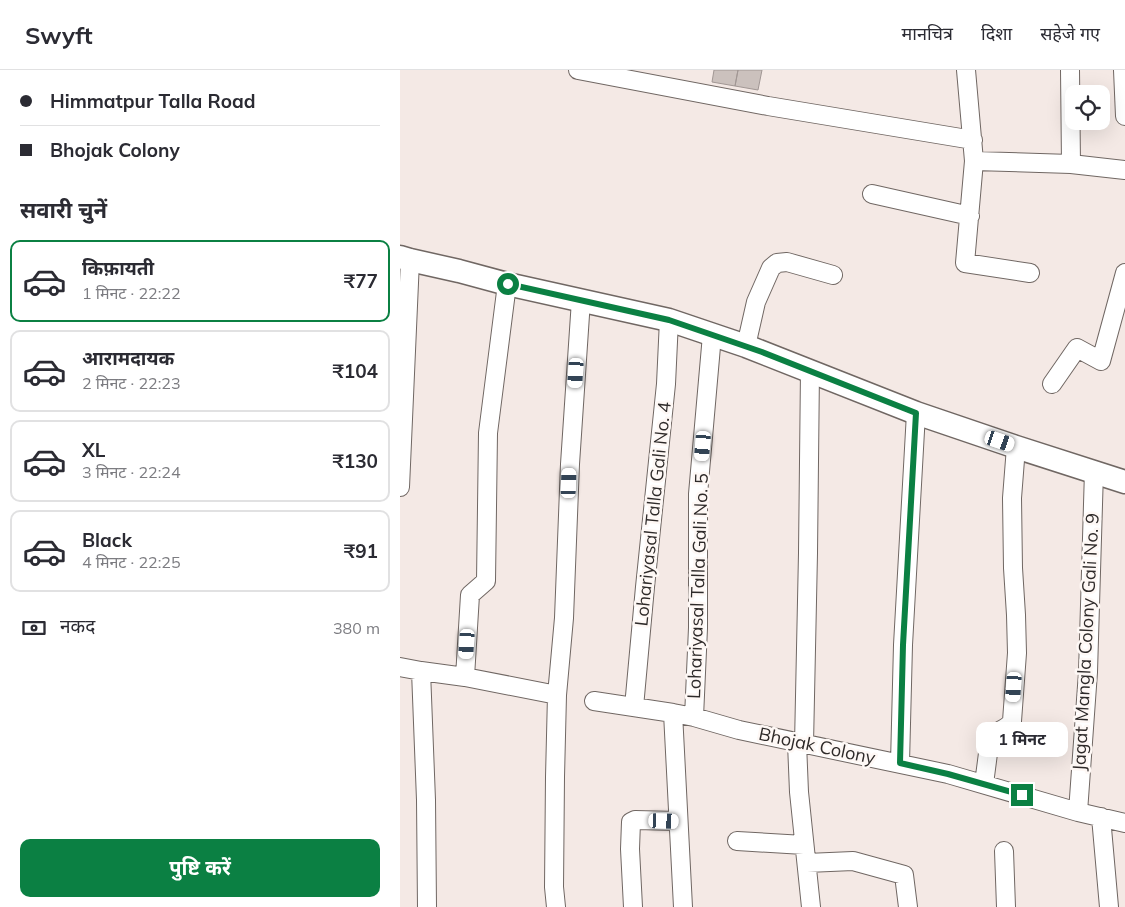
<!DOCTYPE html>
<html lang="hi">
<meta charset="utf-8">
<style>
:root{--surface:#fff;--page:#f7f7f7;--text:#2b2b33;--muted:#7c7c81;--line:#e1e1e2;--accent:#0b8043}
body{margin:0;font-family:Mulish,"Noto Sans Devanagari",sans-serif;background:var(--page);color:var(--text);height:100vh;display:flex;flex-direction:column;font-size:19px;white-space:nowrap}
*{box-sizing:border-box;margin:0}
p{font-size:16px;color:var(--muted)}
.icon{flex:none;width:28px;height:28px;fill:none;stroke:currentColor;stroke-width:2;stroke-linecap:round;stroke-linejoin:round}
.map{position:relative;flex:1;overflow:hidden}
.panel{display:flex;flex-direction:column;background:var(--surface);width:400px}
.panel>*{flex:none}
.guide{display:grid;align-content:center;height:110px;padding:0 20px;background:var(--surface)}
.controls{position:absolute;left:665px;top:15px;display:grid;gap:10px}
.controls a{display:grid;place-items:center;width:45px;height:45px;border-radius:10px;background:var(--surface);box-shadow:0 5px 20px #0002;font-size:25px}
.end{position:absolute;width:22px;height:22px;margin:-11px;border:6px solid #0b8043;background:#fff;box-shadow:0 0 0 2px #fff}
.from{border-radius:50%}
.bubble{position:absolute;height:35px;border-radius:10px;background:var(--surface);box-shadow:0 5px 20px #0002;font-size:16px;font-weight:700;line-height:35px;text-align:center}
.car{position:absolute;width:15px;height:30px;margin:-15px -8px;border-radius:6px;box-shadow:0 0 4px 1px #0007;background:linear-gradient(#fff 24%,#345 0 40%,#fff 0 76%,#345 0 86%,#fff 0)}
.guide b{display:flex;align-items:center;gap:18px;height:48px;font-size:19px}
.guide b+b{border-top:1px solid var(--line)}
.guide i{width:12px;height:12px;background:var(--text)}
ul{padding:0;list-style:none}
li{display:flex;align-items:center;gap:15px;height:82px;margin:0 10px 8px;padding:0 10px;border:2px solid var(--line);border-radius:10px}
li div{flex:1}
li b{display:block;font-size:19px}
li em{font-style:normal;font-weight:700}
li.on{border-color:var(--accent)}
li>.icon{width:45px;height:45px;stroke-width:1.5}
h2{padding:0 20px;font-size:22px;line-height:60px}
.pay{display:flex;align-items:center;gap:12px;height:55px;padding:0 20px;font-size:19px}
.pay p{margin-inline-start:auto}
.button{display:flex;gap:10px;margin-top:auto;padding:10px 20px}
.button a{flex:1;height:58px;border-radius:10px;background:var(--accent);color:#fff;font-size:20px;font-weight:700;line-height:58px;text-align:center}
header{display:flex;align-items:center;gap:30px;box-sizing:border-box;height:70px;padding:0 25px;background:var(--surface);border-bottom:1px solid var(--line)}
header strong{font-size:24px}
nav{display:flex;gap:28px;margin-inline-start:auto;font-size:18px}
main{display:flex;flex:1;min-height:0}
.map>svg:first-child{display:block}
.building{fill:#cbc1bd;stroke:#a19794}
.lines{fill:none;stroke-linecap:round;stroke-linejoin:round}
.minor-casing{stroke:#706763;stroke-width:20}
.tertiary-casing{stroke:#706763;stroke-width:25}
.minor{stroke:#fff;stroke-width:18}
.tertiary{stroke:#fff;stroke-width:22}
.route{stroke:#0b8043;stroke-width:6}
.labels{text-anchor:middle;stroke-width:5;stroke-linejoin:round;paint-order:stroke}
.street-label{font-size:18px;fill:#2e2a29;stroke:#fef8f5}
</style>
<header>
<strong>Swyft</strong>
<nav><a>मानचित्र</a><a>दिशा</a><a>सहेजे गए</a></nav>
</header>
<main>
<section class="panel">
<div class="guide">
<b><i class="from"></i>Himmatpur Talla Road</b>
<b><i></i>Bhojak Colony</b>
</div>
<h2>सवारी चुनें</h2>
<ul>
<li class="on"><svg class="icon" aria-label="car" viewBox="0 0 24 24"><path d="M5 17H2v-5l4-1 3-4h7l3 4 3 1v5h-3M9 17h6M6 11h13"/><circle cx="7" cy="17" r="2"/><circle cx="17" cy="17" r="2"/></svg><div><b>किफ़ायती</b><p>1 मिनट · 22:22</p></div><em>₹77</em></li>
<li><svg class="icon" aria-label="car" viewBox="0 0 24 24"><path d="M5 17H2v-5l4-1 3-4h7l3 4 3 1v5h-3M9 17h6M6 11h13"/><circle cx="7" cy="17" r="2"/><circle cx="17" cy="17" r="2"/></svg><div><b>आरामदायक</b><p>2 मिनट · 22:23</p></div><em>₹104</em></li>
<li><svg class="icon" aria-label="car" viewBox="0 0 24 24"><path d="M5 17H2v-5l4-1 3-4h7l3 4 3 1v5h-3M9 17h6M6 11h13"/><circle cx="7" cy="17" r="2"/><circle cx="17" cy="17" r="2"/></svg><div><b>XL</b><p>3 मिनट · 22:24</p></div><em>₹130</em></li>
<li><svg class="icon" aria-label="car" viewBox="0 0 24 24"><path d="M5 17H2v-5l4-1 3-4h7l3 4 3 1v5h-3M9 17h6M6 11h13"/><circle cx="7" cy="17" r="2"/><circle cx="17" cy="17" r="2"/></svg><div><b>Black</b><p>4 मिनट · 22:25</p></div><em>₹91</em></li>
</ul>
<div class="pay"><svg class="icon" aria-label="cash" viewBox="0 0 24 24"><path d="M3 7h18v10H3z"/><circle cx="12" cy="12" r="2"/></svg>नकद<p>380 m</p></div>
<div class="button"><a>पुष्टि करें</a></div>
</section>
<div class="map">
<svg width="725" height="837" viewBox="0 0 725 837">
<rect width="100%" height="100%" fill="#f4e9e5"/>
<path class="building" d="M314,0H338L335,16L312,12Z
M338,0H362L358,20L335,16Z"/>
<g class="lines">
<defs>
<path id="minor" d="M178,0L368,36L573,70
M566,0L574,91L565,193L630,203
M670,0L671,94
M723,0L725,46
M574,91L671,94L725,100
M472,124L570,146
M346,276L356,232L371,198L377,193L387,192L433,205
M652,314L677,278L701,291L725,203
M0,417L10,190
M0,597L21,601L65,607L157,625
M21,601L26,730L27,837
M65,607L70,525L86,511L88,363L107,214
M194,631L273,643L294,647L339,660L548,704L678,742L725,753
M234,637L245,517L266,314L269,250
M273,643L283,837
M294,647L298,558V424L312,265
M397,673L399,722L411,837
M404,674L408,483L410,300
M500,693L503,575L516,343
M584,714L590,668C596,660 607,660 612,651L617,583L616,545L613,498L612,428L616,377
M678,742L688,602L694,401
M701,747L709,837
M337,771L404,775
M604,781L606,837
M407,793L453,791L504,805L508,837
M156,837L154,817L155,707L157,625L164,548L170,394L181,230
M233,837L230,779L231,752L235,750L278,751"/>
<path id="tertiary" d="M0,187L10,190L59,201L107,214L269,250L346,276L516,343L616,377L725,412"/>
</defs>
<use href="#minor" class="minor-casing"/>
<use href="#tertiary" class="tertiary-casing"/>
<use href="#minor" class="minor"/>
<use href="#tertiary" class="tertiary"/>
</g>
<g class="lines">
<path class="route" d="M108,214L269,250L362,282L516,343L503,575L500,693L548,704L622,725"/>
</g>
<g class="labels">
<g class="street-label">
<text transform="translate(253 444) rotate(-84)" y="6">Lohariyasal Talla Gali No. 4</text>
<text transform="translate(298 516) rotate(-88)" y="6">Lohariyasal Talla Gali No. 5</text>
<text transform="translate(686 572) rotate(-87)" y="6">Jagat Mangla Colony Gali No. 9</text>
<text transform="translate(417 676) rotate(12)" y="6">Bhojak Colony</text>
</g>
</g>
</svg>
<div class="controls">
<a><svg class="icon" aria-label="locate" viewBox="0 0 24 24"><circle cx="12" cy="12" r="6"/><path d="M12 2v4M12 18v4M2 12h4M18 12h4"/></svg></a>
</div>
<i class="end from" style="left:108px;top:214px"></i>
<i class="end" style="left:622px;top:725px"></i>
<div class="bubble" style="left:576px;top:652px;width:92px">1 मिनट</div>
<i class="car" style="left:176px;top:303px;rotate:184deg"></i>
<i class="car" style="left:600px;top:371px;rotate:109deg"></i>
<i class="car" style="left:303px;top:376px;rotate:185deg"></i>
<i class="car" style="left:169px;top:413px;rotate:2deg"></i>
<i class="car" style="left:67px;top:574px;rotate:184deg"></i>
<i class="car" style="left:614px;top:617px;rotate:184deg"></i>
<i class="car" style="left:264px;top:751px;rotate:92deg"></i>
</div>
</main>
